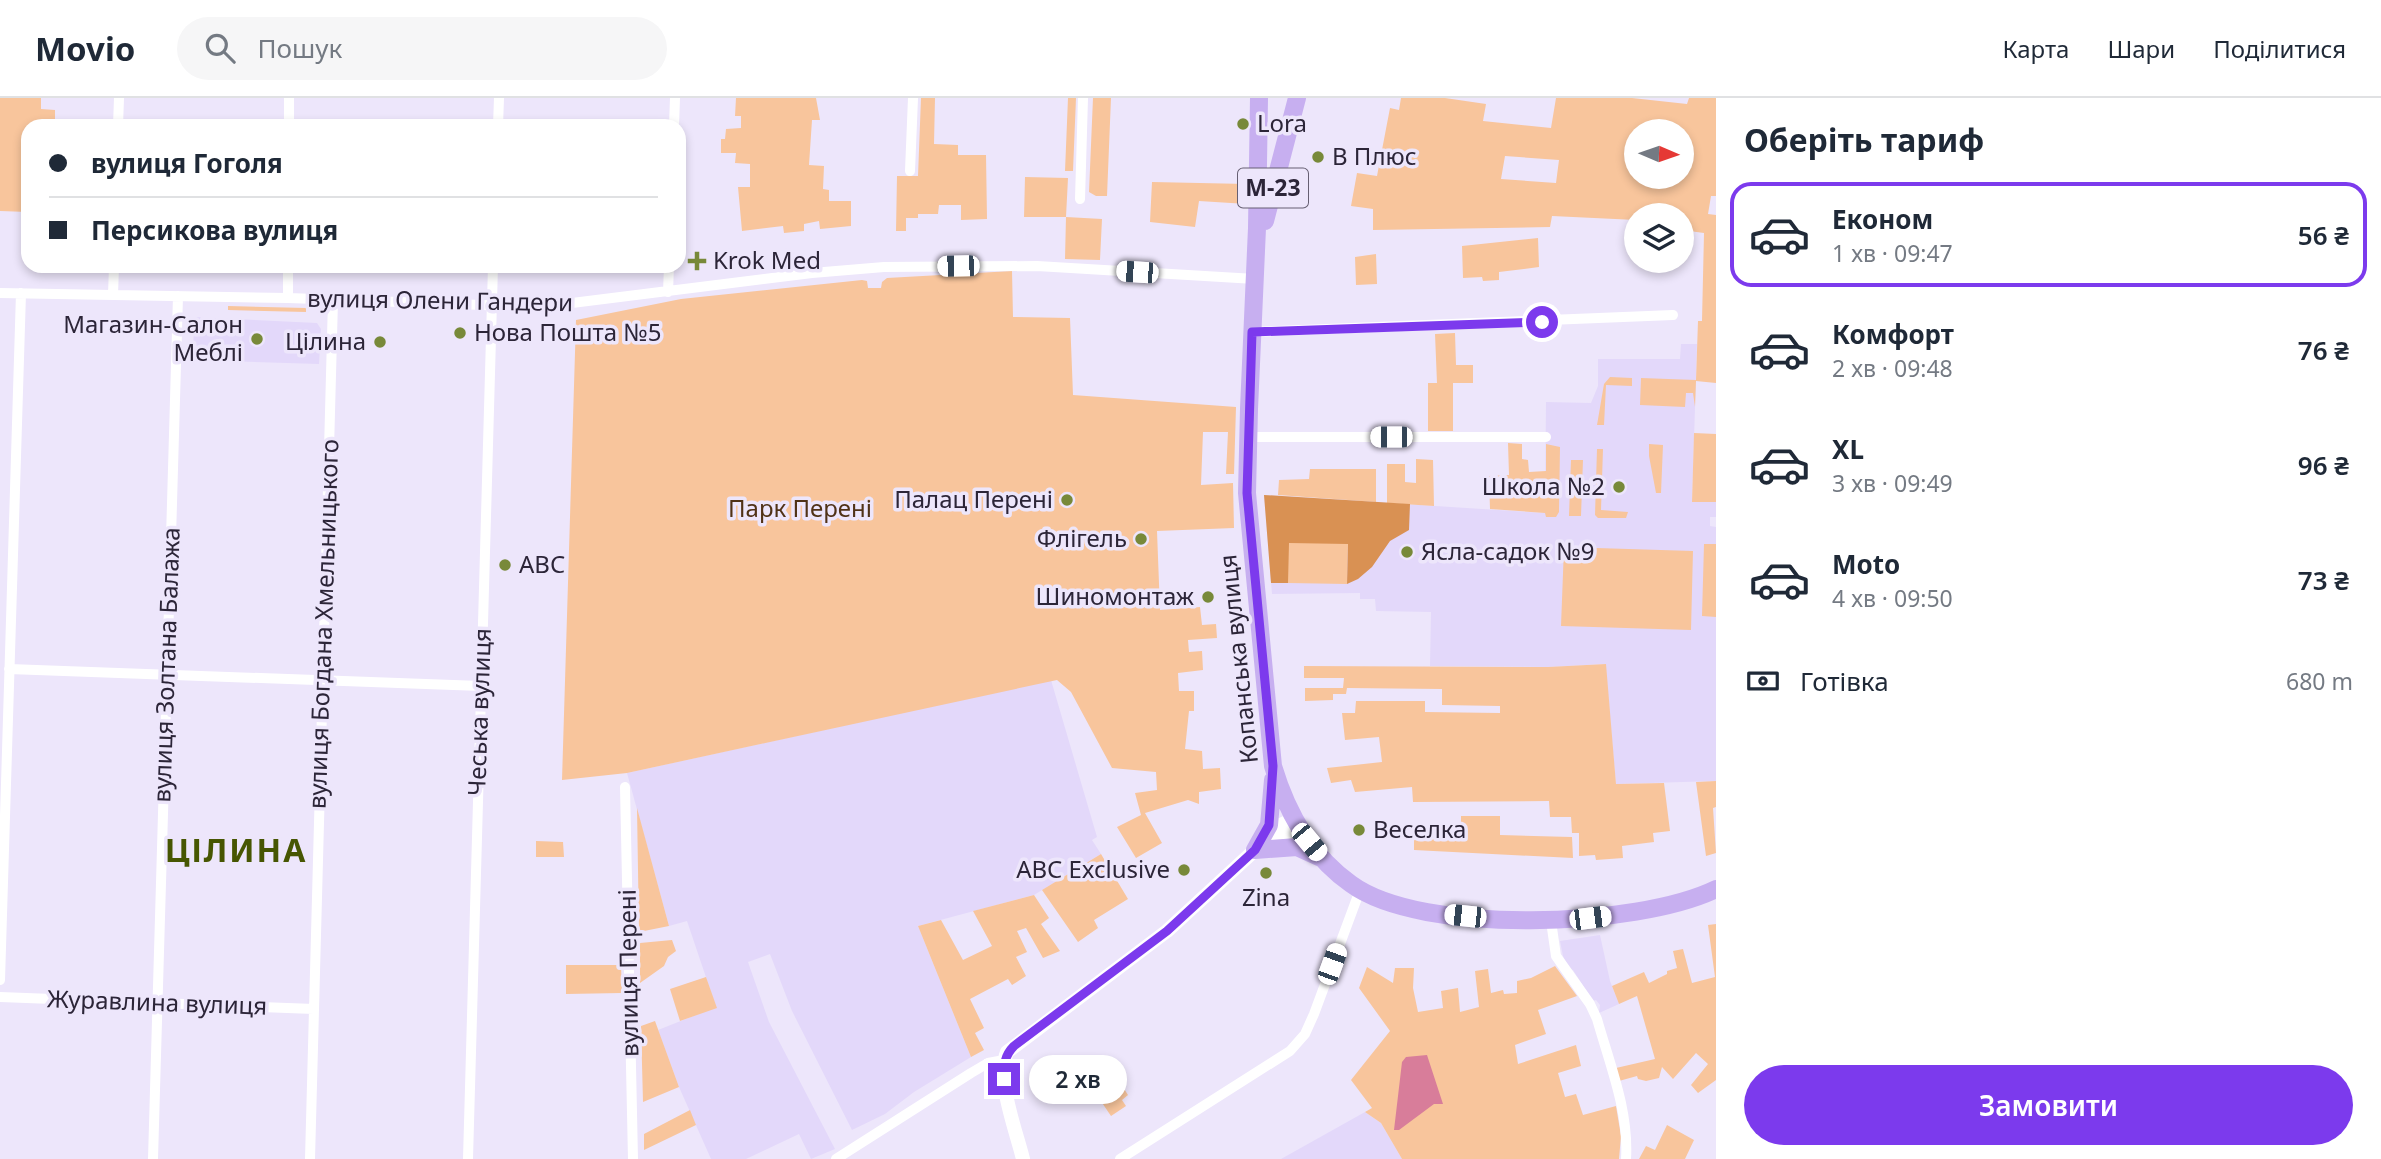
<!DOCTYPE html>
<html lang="uk">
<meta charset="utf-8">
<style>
:root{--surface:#fff;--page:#f6f6f7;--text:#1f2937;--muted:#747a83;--line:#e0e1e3;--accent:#7c3aed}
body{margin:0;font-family:"Noto Sans",sans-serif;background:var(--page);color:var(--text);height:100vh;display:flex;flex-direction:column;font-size:26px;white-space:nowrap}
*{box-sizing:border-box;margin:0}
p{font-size:23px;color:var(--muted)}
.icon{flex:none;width:38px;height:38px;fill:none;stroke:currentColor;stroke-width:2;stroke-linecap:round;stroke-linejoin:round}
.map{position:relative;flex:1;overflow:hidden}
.sheet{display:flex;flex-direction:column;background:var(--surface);width:665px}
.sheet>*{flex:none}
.top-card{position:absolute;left:21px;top:21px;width:665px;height:154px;border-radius:21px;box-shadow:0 4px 10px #0003;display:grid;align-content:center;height:154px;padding:0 28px;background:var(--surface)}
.needle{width:46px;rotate:92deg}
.tools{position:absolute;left:1624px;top:21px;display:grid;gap:14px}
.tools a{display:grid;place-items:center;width:70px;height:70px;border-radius:50%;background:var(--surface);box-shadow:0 4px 10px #0003;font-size:35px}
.end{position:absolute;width:32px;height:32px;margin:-16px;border:9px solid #7c3aed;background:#fff;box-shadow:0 0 0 4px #fff}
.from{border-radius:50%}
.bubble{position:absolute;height:49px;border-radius:24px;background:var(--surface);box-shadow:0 4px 10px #0003;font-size:23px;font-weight:600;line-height:49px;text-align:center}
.car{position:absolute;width:21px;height:42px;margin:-21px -10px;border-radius:9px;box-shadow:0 0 5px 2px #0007;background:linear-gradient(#fff 24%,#345 0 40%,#fff 0 76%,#345 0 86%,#fff 0)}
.top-card b{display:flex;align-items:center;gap:24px;height:66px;font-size:26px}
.top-card b+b{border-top:2px solid var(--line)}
.top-card i{width:18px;height:18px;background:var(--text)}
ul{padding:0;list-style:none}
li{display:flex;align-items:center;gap:21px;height:105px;margin:0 14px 10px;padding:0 14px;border:4px solid transparent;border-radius:21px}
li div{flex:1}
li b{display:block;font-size:26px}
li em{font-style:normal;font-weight:600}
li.selected{border-color:var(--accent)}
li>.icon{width:63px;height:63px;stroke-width:1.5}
h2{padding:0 28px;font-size:32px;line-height:84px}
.pay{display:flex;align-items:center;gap:18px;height:77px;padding:0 28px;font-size:26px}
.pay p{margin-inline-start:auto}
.primary-button{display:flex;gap:14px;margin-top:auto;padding:14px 28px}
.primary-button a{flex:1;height:80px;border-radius:42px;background:var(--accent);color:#fff;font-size:28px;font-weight:600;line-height:80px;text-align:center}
header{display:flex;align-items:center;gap:42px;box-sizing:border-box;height:98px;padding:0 35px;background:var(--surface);border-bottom:2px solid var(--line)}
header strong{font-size:33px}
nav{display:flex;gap:38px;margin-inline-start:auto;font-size:24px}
.search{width:490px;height:63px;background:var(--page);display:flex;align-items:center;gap:18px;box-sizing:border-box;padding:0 24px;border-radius:38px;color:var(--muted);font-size:26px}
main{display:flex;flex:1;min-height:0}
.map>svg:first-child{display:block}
.built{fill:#e3d8fa}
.green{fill:#f8c59c;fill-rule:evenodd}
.forest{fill:#d99153}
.water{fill:#d87d9a}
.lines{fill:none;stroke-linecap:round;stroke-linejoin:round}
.minor{stroke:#fff;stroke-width:10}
.secondary{stroke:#fff;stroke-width:14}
.trunk{stroke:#c7aff0;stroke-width:18}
.route{stroke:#7c3aed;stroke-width:9}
.poi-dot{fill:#788939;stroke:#ede6fb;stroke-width:2.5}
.labels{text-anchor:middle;stroke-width:7;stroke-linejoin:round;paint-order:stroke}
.shield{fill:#ede6fb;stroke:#665f72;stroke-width:2}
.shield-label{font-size:23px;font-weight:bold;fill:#2c2538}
.poi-label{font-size:24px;fill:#2c2538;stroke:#ede6fb;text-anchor:start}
.street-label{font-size:24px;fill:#2c2538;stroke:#ede6fb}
.park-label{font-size:24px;fill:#503217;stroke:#ede6fb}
.district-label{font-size:32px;font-weight:bold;letter-spacing:2px;fill:#475602;stroke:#ede6fb}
</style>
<header>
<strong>Movio</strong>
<div class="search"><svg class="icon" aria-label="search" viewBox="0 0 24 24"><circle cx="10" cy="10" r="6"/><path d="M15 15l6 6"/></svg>Пошук</div>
<nav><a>Карта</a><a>Шари</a><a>Поділитися</a></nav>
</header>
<main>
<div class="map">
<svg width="1716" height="1061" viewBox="0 0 1716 1061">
<rect width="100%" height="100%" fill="#ede6fb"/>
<path class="built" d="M194,219L317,225L321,231L319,266L193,262Z
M1681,246H1697L1692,404H1716V419H1710V428L1716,429V683L1616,686L1605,566L1548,569L1430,568L1431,514L1376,513L1375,501H1360V495L1272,496L1264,397L1545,415L1546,304L1591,305L1598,288V261H1680Z
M1051,582L1097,739L1092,742L1101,756L1034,797L918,828L971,959L914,994L885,1016L852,1032L792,913L770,856L748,864L769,924L835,1051L811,1061L799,1036L746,1061H711L679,989L658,932L716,909L687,823L669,828L627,675Z
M1600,837L1610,883L1619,906L1599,915L1600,907L1596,902L1593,903L1573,872L1569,871L1563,858L1560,843Z
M1365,1014L1381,1025L1402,1061H1281Z"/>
<path class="green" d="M0,0H41V11L55,12V28H28V114L0,113Z
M736,0H816L820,22H812L809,67L824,68L823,91L829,92V103H851V128L820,131L819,123L804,126V133L784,135L783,128L742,133L738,89H750V66L735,65L736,55H721V41H725L726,31L741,30V18H735Z
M921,0H935L934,46L958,47V57H986L987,121L961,122V107H939L938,116H918V120H906V133H896L897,78H918Z
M1068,0H1076L1073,73H1065Z
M1093,0H1111L1107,98H1096L1089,94Z
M1401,0H1445L1486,6L1483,23L1551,30L1556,0H1632L1687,6L1689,0H1716V98H1711L1708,116L1716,117V285L1696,283L1695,309L1693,295H1686L1685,309L1640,307L1641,280L1696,282L1698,223H1702L1704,135L1682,132V117H1636V122L1552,118L1550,129L1373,132V111L1351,108L1357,75L1377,78L1390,10L1399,12ZM1636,33H1682V79H1636ZM1505,58L1559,62L1556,85L1501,81Z
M1025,79L1068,80L1066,119L1102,121L1100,162L1065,161L1066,119H1024Z
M1152,84L1247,86V106L1199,103L1195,129L1150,124Z
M1538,140L1539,169L1499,174V182L1483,183L1482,179L1463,180L1462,148Z
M1376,156L1377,186L1356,187L1355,159Z
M1012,173L1013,219L1070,220L1073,297L1236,309L1234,376H1226L1228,334H1203L1201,387L1233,385L1234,430L1157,433L1160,512L1200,509L1202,527L1216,526L1217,540L1188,542L1189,554L1202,553L1203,572L1178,575L1179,593H1194V613H1189L1185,651L1202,653L1203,671L1220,670L1221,691L1199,694V706L1188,702L1145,715L1162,745L1136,760L1117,729L1141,717L1135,695L1157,692L1156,674L1112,670L1071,594L1057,582L627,675L562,682L576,222L681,201L862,182L867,183L868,190H881L882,184L887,180Z
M228,208L306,210V214L228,212Z
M1455,235L1456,267H1473V285H1453V333H1428V285H1437L1435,236Z
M1610,279L1632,280V288L1606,287L1604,327H1597L1604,286Z
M1694,335L1716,336V404H1692Z
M1508,345L1522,346V361L1528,362L1529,374L1546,373V346L1560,349L1559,414L1556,419H1546L1545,415L1490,411L1489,378L1509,377Z
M1649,346L1663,347L1661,395H1656L1649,358Z
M1597,351H1603L1601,412L1628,414L1626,420H1598L1595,417Z
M1416,361L1433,362L1434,408L1387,405V366H1405V384L1416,385Z
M1571,362H1583L1581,418H1569Z
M1310,371H1376V404L1278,397L1279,382L1309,381Z
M1288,445H1348L1347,486L1288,485Z
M1704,446H1716V519L1702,518Z
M1564,449L1693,453L1691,532L1561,528Z
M1606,566L1616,686L1664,685L1670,733L1653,735L1654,744L1622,748L1623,760L1596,762L1595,757L1579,758V735H1572L1571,719H1550L1549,703L1413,704L1412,689L1355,694L1351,682L1331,685L1327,670L1382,664L1379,639L1345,642L1342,615H1355L1356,603H1425V614L1500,615V608L1442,607V591L1347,590L1346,596H1333V602L1305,603V590H1343L1344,580H1304V568L1548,569Z
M1716,683V709L1713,710L1716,755L1706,758L1696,684Z
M637,710L669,828L639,834Z
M1461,718H1500V737L1572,739L1573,760L1414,752V736L1461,737Z
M536,743L563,744L564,759H536Z
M1101,756L1128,801L1094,822L1098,830L1078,844L1042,792Z
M1034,797L1049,820L1041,826L1060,853L1043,860L1026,830L1017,833L1027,854L1016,859L1026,878L1012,887L1008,881L970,901L984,930L975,935L984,952L971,959L918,828L941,822L963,862L992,848L973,813Z
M1716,826V982L1698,995L1691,987L1708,966L1696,955L1673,981L1662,969L1659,980L1646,983L1638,981L1637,978L1619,983L1616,970L1655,961L1637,898L1619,906L1612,888L1644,874L1649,885L1667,876V873L1677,870L1673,853L1683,851L1692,885L1715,879L1708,827Z
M672,842L676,853L668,859L664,868L640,885V845Z
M566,867H621L622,895L566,896Z
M1555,868L1577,898L1538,912L1546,936L1515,947L1518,966L1576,947L1581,968L1558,975L1565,999L1576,996L1583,1017L1616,1008L1621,1038L1619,1061H1402L1381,1025L1365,1014L1372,1010L1351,982L1390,933L1359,890L1367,869L1393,885L1395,870H1414L1413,890L1418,914L1443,910L1441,893L1458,890L1460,914L1479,909L1475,873L1488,871L1491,895L1503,892L1504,896L1517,895V883L1531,880Z
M706,879L717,910L680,923L670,891Z
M655,923L679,989L643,1004L641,928Z
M1112,972L1128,997L1122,1002L1126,1008L1111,1018L1090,987Z
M690,1012L696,1027L644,1052V1036Z
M1667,1027L1694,1042L1685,1061H1639L1646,1048L1655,1052Z"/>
<path class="forest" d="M1264,397L1410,406L1409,432L1390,443L1372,469L1358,481L1347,486L1348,446L1289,445L1288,485H1271Z"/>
<path class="water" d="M1427,957L1443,1006H1434L1399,1032H1394L1402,964L1406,959Z"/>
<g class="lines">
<path class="minor" d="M118,28L119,0
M289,28V0
M498,28L499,0
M674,28L675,0
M910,73L913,0
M1080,101L1083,0
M668,194L669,168
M0,195L288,200L540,209L812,175L884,169L1037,168L1255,181
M113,197L114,168
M288,200V168
M1252,234L1673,217
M1248,339H1546
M9,571L481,588
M625,689L633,1061
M1551,823L1556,858L1590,906L1597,921C1610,967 1629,1013 1626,1061
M0,882L21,195
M0,899L314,911
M153,1061L178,198
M310,1061L333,202
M468,1061L493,168
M836,1061L971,975L988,965L1004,962
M1120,1061L1290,953L1305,936L1314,916L1360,792"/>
<path class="secondary" d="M1023,1061C1016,1032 996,982 1007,954L1167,833L1255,752L1276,729L1289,723L1295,725C1289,739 1281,742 1267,748"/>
<path class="trunk" d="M1259,0L1257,130L1249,311L1247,395L1273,668C1287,715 1310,757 1351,786C1422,838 1638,829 1716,791
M1265,123L1297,0
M1255,752L1269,727L1273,682
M1255,752L1297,749L1319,759"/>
</g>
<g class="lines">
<path class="route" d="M1004,981C1004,967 1004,958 1014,948L1167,833L1255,752L1269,727L1273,668L1247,395L1252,234L1542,224"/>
</g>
<g class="poi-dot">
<circle cx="1243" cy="26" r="7"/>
<circle cx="1318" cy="59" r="7"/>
<path d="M693.5 152.5h7v7h7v7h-7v7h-7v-7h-7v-7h7z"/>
<circle cx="460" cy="235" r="7"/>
<circle cx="257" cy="241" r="7"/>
<circle cx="380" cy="244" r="7"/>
<circle cx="1619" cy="389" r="7"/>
<circle cx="1067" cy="402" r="7"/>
<circle cx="1141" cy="441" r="7"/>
<circle cx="1407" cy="454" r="7"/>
<circle cx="505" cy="467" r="7"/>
<circle cx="1208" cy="499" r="7"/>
<circle cx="1359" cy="732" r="7"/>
<circle cx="1184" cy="772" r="7"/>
<circle cx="1266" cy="775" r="7"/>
</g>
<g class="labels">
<rect class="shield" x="1238" y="70.5" width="70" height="39" rx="5"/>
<g class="shield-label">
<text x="1273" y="98">М-23</text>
</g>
<g class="poi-label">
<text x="1257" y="34">Lora</text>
<text x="1332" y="67">В Плюс</text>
<text x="713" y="171">Krok Med</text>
<text x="243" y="235" text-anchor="end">Магазин-Салон<tspan x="243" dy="28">Меблі</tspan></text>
<text x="474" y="243">Нова Пошта №5</text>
<text x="366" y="252" text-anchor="end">Цілина</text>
<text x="1605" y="397" text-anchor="end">Школа №2</text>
<text x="1053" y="410" text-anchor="end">Палац Перені</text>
<text x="1127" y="449" text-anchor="end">Флігель</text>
<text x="1421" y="462">Ясла-садок №9</text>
<text x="519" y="475">ABC</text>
<text x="1194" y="507" text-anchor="end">Шиномонтаж</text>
<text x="1373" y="740">Веселка</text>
<text x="1170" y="780" text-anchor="end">ABC Exclusive</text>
<text x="1266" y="808" text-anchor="middle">Zina</text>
</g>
<g class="street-label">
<text transform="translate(440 203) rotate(1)" y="8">вулиця Олени Гандери</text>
<text transform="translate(324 526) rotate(-88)" y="8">вулиця Богдана Хмельницького</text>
<text transform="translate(1239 561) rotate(-96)" y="8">Копанська вулиця</text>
<text transform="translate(167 567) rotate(-88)" y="8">вулиця Золтана Балажа</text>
<text transform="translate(480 614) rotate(-88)" y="8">Чеська вулиця</text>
<text transform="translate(629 875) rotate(-91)" y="8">вулиця Перені</text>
<text transform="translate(157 905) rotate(2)" y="8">Журавлина вулиця</text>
</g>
<g class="park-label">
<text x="800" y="419">Парк Перені</text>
</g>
<g class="district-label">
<text x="236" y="764">ЦІЛИНА</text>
</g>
</g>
</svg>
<div class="tools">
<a><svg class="needle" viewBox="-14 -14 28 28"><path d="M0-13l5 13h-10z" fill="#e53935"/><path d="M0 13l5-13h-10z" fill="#747a83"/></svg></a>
<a><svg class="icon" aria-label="layers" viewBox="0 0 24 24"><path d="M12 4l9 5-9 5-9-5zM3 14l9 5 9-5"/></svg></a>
</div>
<i class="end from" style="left:1542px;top:224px"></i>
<i class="end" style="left:1004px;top:981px"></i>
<div class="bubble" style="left:1029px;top:957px;width:98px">2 хв</div>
<i class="car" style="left:958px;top:168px;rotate:269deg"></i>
<i class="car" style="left:1137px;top:174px;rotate:274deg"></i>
<i class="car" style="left:1391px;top:339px;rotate:270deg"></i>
<i class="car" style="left:1309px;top:744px;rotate:140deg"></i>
<i class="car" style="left:1465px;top:818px;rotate:276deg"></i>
<i class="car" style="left:1590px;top:820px;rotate:83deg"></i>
<i class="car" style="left:1332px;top:866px;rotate:20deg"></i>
<div class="top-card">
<b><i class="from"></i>вулиця Гоголя</b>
<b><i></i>Персикова вулиця</b>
</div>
</div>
<section class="sheet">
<h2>Оберіть тариф</h2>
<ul>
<li class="selected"><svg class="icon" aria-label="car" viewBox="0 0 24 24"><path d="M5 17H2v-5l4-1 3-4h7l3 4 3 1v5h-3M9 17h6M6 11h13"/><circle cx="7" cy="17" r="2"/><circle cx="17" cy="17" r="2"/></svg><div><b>Економ</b><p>1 хв · 09:47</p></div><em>56 ₴</em></li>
<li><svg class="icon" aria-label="car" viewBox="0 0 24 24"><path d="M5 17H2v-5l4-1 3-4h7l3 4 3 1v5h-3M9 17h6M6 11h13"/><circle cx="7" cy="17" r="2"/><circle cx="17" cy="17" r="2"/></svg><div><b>Комфорт</b><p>2 хв · 09:48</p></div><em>76 ₴</em></li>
<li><svg class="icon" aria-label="car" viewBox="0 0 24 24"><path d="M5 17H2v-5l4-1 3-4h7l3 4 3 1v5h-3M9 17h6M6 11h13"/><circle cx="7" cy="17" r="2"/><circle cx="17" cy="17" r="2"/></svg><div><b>XL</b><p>3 хв · 09:49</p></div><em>96 ₴</em></li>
<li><svg class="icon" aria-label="car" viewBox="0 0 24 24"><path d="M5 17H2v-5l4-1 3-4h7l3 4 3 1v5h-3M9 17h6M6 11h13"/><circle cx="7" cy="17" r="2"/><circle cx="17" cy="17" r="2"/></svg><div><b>Moto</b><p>4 хв · 09:50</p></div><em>73 ₴</em></li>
</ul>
<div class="pay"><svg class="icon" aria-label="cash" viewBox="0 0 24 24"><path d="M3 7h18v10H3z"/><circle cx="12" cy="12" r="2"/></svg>Готівка<p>680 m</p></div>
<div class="primary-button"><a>Замовити</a></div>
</section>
</main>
